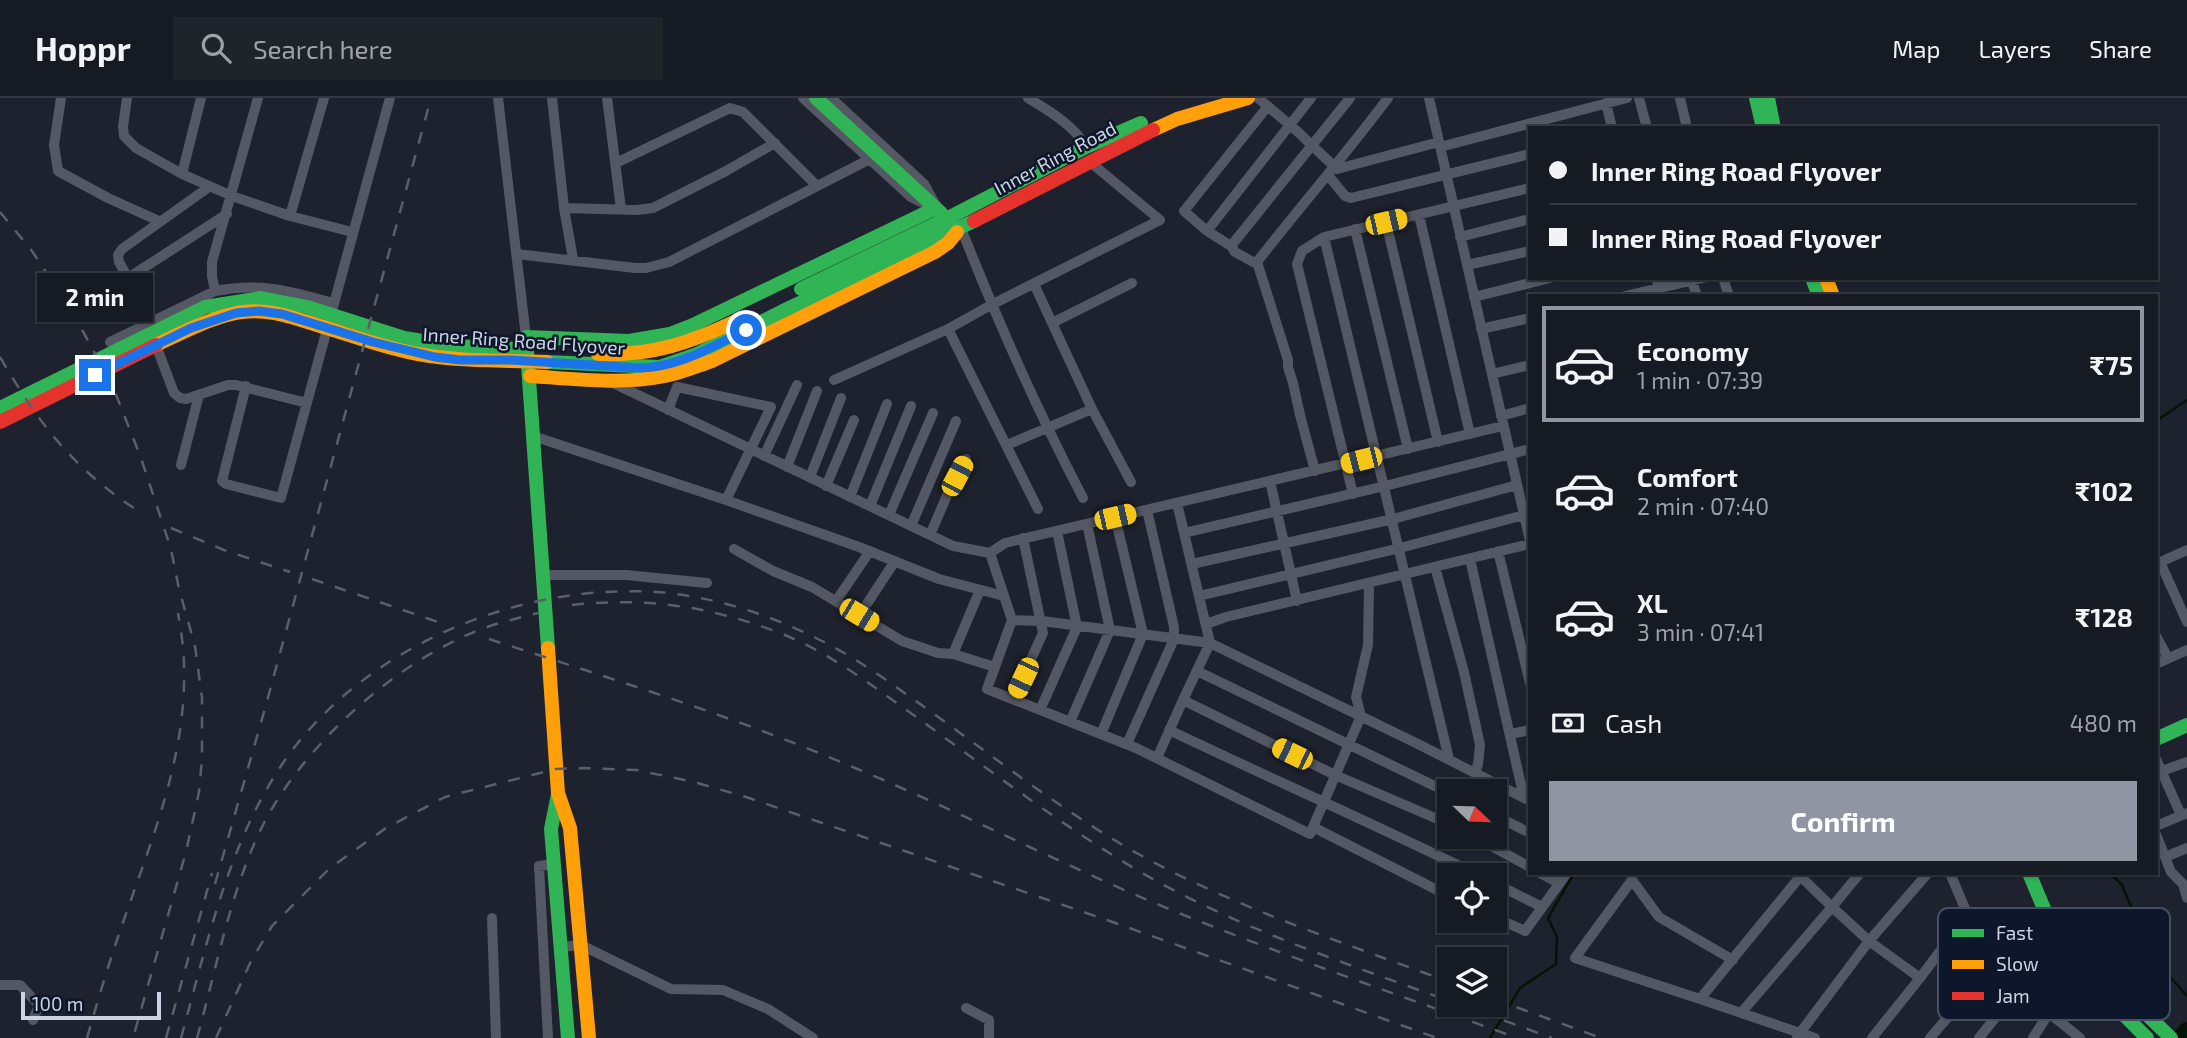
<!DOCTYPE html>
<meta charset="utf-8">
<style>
:root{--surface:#161a22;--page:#1f232a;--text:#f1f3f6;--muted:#9ea1a5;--line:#353840;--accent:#8f95a3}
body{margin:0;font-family:"Exo 2",sans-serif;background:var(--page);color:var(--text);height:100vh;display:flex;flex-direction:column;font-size:26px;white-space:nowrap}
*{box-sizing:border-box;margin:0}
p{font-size:23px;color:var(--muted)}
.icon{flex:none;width:38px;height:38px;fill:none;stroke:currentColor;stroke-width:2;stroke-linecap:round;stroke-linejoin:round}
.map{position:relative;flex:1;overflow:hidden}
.drawer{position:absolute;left:1528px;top:196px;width:630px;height:581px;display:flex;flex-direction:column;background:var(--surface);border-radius:0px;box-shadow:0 2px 5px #0004,0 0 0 2px var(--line)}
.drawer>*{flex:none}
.hud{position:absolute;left:1528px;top:28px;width:630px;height:154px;border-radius:0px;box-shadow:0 2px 5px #0004,0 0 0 2px var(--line);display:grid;align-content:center;height:154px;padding:0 21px;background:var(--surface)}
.needle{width:46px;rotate:113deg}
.tools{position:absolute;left:1437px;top:681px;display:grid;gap:14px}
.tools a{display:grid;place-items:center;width:70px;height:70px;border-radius:0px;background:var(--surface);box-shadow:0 2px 5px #0004,0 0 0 2px var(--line);font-size:35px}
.scale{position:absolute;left:21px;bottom:18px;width:140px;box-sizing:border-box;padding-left:7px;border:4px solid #ccd3e2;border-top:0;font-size:19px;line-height:24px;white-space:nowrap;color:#ccd3e2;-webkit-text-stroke:5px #0d162b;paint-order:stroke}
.end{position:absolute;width:32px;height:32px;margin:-16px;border:9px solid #1a73e8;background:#fff;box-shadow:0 0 0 4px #fff}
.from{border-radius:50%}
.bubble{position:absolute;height:49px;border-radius:0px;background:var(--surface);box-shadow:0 2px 5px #0004,0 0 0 2px var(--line);font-size:23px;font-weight:700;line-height:49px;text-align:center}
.car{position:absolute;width:21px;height:42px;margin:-21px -10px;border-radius:9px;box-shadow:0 0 5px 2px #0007;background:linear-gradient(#f5c518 24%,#345 0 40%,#f5c518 0 76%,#345 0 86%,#f5c518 0)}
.hud b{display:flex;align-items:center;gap:24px;height:66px;font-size:26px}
.hud b+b{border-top:2px solid var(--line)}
.hud i{width:18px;height:18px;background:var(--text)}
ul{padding:12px 0 0;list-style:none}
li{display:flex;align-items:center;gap:21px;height:116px;margin:0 14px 10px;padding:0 7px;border:4px solid transparent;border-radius:0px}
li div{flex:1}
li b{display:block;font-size:26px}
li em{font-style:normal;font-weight:700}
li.active{border-color:var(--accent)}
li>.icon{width:63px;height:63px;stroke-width:1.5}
.pay{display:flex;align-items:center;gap:18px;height:77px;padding:0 21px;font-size:26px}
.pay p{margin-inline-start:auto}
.primary-button{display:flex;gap:14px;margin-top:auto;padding:14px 21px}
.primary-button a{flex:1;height:80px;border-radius:0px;background:var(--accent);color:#fff;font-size:28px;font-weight:700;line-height:80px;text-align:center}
header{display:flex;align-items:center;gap:42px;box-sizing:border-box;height:98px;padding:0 35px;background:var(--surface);border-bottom:2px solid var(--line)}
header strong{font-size:33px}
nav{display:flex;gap:38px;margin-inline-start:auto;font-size:24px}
.search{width:490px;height:63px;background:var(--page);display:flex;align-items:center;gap:18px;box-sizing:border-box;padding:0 24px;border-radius:0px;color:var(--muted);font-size:26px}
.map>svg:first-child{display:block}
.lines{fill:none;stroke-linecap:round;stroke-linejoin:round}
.stream{stroke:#041404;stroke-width:2.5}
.river{stroke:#041404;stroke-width:18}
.street{stroke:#535864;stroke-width:10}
.fast{stroke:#30b455;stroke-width:14}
.slow{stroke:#ff9f0a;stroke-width:14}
.jam{stroke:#e5322d;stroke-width:14}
.rail{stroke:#5a5f6a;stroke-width:2.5;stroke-dasharray:12 12;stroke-linecap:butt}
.route{stroke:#1a73e8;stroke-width:9}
.labels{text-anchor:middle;stroke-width:5;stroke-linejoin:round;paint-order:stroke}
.street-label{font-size:19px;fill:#ccd3e2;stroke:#0d162b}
.key{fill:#0d162b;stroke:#464f62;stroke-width:2}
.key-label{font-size:19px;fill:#ccd3e2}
</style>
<header>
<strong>Hoppr</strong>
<div class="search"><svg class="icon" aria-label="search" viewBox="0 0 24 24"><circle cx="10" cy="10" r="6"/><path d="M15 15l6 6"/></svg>Search here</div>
<nav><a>Map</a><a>Layers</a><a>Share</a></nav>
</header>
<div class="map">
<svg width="2187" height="940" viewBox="0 0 2187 940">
<rect width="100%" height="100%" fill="#1d222e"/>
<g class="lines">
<path class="stream" d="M2156,323L2187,302
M2110,775L2122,787L2152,859L2187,898
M1490,940L1520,890L1556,866L1557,839L1548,820L1574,775"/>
<path class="river" d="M2181,940L2187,933"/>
<path class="street" d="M61,0L54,47L58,73L108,100L159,123
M127,0L123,29L124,38L136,50L182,76L232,98L290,118L352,134
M498,0L526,239
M552,0L564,110L573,161
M607,0L621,111
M803,0L911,99L929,108
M831,0L924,86L935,106
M1028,0C1049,13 1074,27 1086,49
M1258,0L1297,33L1337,71L1439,44
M1429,0L1530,443
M1639,0L1647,30
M1680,0L1687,30
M1606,5L1612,30
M1440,49L1627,0
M616,65L730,10L743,14L817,88
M182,76L201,0
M1328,77L1345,98L1351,100L1530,56
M209,89L122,151L118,157L119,164L128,180L148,226L174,295L180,300L186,301L228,287H236L307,305
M564,110L637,112L653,110L726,73L775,45
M1419,117L1470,336
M290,118L324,0
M1386,124L1438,344
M961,130C997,222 1037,312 1083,400
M1355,131L1408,351
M1207,133L1311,0
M1324,139L1302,153L1297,166L1353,396
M1460,139L1530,121
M1231,148L1350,0
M517,156L635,170H646L669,164L870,61
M1257,164H1253L1235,154L1231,148L1207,133L1184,113L1268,8
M1257,164L1288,262V269L1293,285L1300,317L1315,373
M1257,164C1300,109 1346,56 1388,0
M1467,167L1530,153
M128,180L227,116
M1656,180L1662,198
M1691,180L1697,198
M1723,180L1729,198
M215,193L212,178V164L258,0
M1625,198L1703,180
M1474,199L1550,180
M1052,225L1132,185
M948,231L1038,411
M1481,231L1530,220
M110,244L215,193C259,184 291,193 333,205
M1492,276L1530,267
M834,282L948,231L991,207L1160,122L1090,64
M611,284L953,448L990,455
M246,288L222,383L226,386L281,400L390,0
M1092,311L1131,384
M668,312L677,289L771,309L726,402L859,449L939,481L1004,498
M1501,318L1530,310
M533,338L726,402
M1007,347L1092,311L1034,186
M764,358L797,287
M181,367L199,297
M787,369L817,293
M810,379L841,300
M1270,383L1297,503
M826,388L854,322
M850,399L887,306
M1177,405L1210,545L1183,602
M870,408L911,308
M889,417L933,315
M911,428L956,323
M1184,435L1385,388L1530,351
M930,437L948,395L966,361
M734,451L773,473L812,489L902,543L938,555L953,556L995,569
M1498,453L1530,585
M1470,461L1524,700
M2160,464L2187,524
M1192,466L1393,421L1517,387
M2156,466L2187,452
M1435,469L1464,574L1480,647L1478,666L1475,675
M542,477H626L707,485
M1369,486L1368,547L1356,599L1361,618L1310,736L1136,650L987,591L1012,522L1042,523L1210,545L1418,646L1530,703
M1199,498L1400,450L1524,417
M836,503L870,453
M859,518L895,463
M1012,522L990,455L1005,445L1503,328
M1206,526L1226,519L1530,446
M2156,538L2168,560
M953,556L980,492
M2156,566L2187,552
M1197,573L1449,695
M1013,601L1043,535L1023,440
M1040,612L1077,529L1057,433
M1070,624L1110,532L1087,426
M1169,632C1272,681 1376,727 1478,777
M1101,636L1143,536L1115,419
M1510,636L1530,632
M1127,646L1174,541V529L1147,412
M1157,660L1183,602L1335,677L1449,726
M1449,661L1324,139L1530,90
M2156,661L2181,717
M2162,673L2187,664
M1494,717L1530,735
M2156,728L2187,715
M1313,729L1449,798
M2156,736L2171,774L2183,786L2187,800
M1473,738L1530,769
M2165,759L2187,750
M1540,775L1559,785
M1803,775L1700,901L1815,940
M1860,775L1832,809L1869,843L1920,880L1967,817
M1494,785L1542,809
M1494,819L1525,833L1567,775
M492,820L496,940
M561,849L581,847L671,891L723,892L768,911L813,940
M0,887H20L39,907L33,922
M1700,901L1575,860L1632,782L1659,819L1733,862
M966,910L989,922V940
M1741,915L1832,809L1797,775
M2049,915L2080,940
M1797,939L1869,843L1928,775
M548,940L539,768L554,766
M1872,940L1920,880
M1930,940L1990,870L1950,775
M1979,940L2057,843
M2033,940L2078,869"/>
<path class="fast" d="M816,0L941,115
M1756,0L1763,30
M1768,0L1774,30
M1812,180L1819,198
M801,191L948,120L1086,49L1141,25
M547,264L659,269L697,256L789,210L974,123
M0,310L205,209L261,200L307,209L404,240L454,248L518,251
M548,550L526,239L629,243L670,236L693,227L936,110
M2156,641L2187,627
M558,696L551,731L568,940
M2029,775L2050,825L2066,849L2088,871L2132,902L2171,940
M2053,846L2083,885L2121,914L2147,940"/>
<path class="slow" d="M1153,32L1177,21L1248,0
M1826,180L1833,198
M156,247C181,235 208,221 236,215C268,208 299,222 330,231C359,240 388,251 418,256C460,264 504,262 547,264
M598,256C652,258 690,245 738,222
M530,278C575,281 621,287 665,278C681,275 697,268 712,263L935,154L948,145L957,134
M548,550L558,695L570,730L589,940"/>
<path class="jam" d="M974,123L1153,32
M0,324L156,247"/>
<path class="rail" d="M0,114L32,153L73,215L113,289L141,360L171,451L179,491L195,548L202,600V661L199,694L186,754L133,940
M0,259C39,326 74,372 140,414
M171,430L224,452L290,474
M312,481L441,525
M572,507C647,499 709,508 780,535C831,555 875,590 919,621C991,673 1061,727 1137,772C1234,829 1343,864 1449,903
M489,541C612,581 736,619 855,670C963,715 1066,769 1174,813C1287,859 1402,898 1517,940
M215,786L264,614L431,0
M1494,901L1601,940
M1459,906L1552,940
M87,940C96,909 105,878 115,848C145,757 187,666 184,568C184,551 181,533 178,515
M166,940L212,775
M181,940C206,850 226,754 277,674C355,552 514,485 656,494C712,498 768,516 818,541C857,560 892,586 927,611C997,661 1066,716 1142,758C1239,811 1345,845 1449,884
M197,940C216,872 230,795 261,731C301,649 396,563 482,531C500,524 519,520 538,515
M216,940L251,863L272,828L330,770L386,730L445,699L556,671L584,670L636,672L694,684L746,699L1107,822L1437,940"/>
</g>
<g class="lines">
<path class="route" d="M95,277L191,230L236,215L259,213L282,216L373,244L435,259L460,262H511L640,270C679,269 711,249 746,232"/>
</g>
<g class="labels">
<g class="street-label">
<text transform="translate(1055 60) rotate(-28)" y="7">Inner Ring Road</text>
<text transform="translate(524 243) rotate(4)" y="7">Inner Ring Road Flyover</text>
</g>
</g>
<rect x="1938" y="810" width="232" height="112" rx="10" class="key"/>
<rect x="1952" y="831" width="32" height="8" fill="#30b455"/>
<rect x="1952" y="862" width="32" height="9" fill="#ff9f0a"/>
<rect x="1952" y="894" width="32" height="8" fill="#e5322d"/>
<g class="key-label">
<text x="1996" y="842">Fast</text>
<text x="1996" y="873">Slow</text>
<text x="1996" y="905">Jam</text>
</g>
</svg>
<div class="tools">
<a><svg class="needle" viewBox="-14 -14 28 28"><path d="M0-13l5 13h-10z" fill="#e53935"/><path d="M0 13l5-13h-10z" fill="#9ea1a5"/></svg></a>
<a><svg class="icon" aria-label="locate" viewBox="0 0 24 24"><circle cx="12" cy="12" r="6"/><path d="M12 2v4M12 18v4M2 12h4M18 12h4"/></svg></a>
<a><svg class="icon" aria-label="layers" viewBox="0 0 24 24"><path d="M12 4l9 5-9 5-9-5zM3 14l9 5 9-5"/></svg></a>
</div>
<div class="scale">100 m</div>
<i class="end from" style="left:746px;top:232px"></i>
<i class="end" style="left:95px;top:277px"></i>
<div class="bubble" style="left:37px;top:175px;width:116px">2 min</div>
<i class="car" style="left:1386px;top:124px;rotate:77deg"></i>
<i class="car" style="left:1361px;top:362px;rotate:256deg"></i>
<i class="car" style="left:957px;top:378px;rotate:28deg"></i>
<i class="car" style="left:1115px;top:419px;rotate:77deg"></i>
<i class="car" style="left:859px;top:517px;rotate:121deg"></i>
<i class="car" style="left:1023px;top:580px;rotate:205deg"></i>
<i class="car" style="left:1292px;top:656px;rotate:296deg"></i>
<div class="hud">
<b><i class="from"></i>Inner Ring Road Flyover</b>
<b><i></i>Inner Ring Road Flyover</b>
</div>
<section class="drawer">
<ul>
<li class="active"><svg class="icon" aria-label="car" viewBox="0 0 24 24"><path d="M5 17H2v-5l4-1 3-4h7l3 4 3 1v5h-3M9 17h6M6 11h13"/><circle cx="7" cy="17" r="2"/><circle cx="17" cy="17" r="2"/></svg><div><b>Economy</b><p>1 min · 07:39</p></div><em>₹75</em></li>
<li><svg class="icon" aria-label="car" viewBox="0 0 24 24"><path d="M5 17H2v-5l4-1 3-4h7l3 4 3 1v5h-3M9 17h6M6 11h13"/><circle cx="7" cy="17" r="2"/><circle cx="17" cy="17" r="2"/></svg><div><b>Comfort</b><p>2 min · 07:40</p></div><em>₹102</em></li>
<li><svg class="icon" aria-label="car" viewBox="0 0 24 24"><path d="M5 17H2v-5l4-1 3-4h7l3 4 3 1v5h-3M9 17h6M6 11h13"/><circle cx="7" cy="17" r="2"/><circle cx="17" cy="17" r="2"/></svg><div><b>XL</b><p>3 min · 07:41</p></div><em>₹128</em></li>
</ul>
<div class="pay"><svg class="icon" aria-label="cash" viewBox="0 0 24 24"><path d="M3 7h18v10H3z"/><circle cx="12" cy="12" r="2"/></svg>Cash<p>480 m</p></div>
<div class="primary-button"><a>Confirm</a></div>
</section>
</div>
